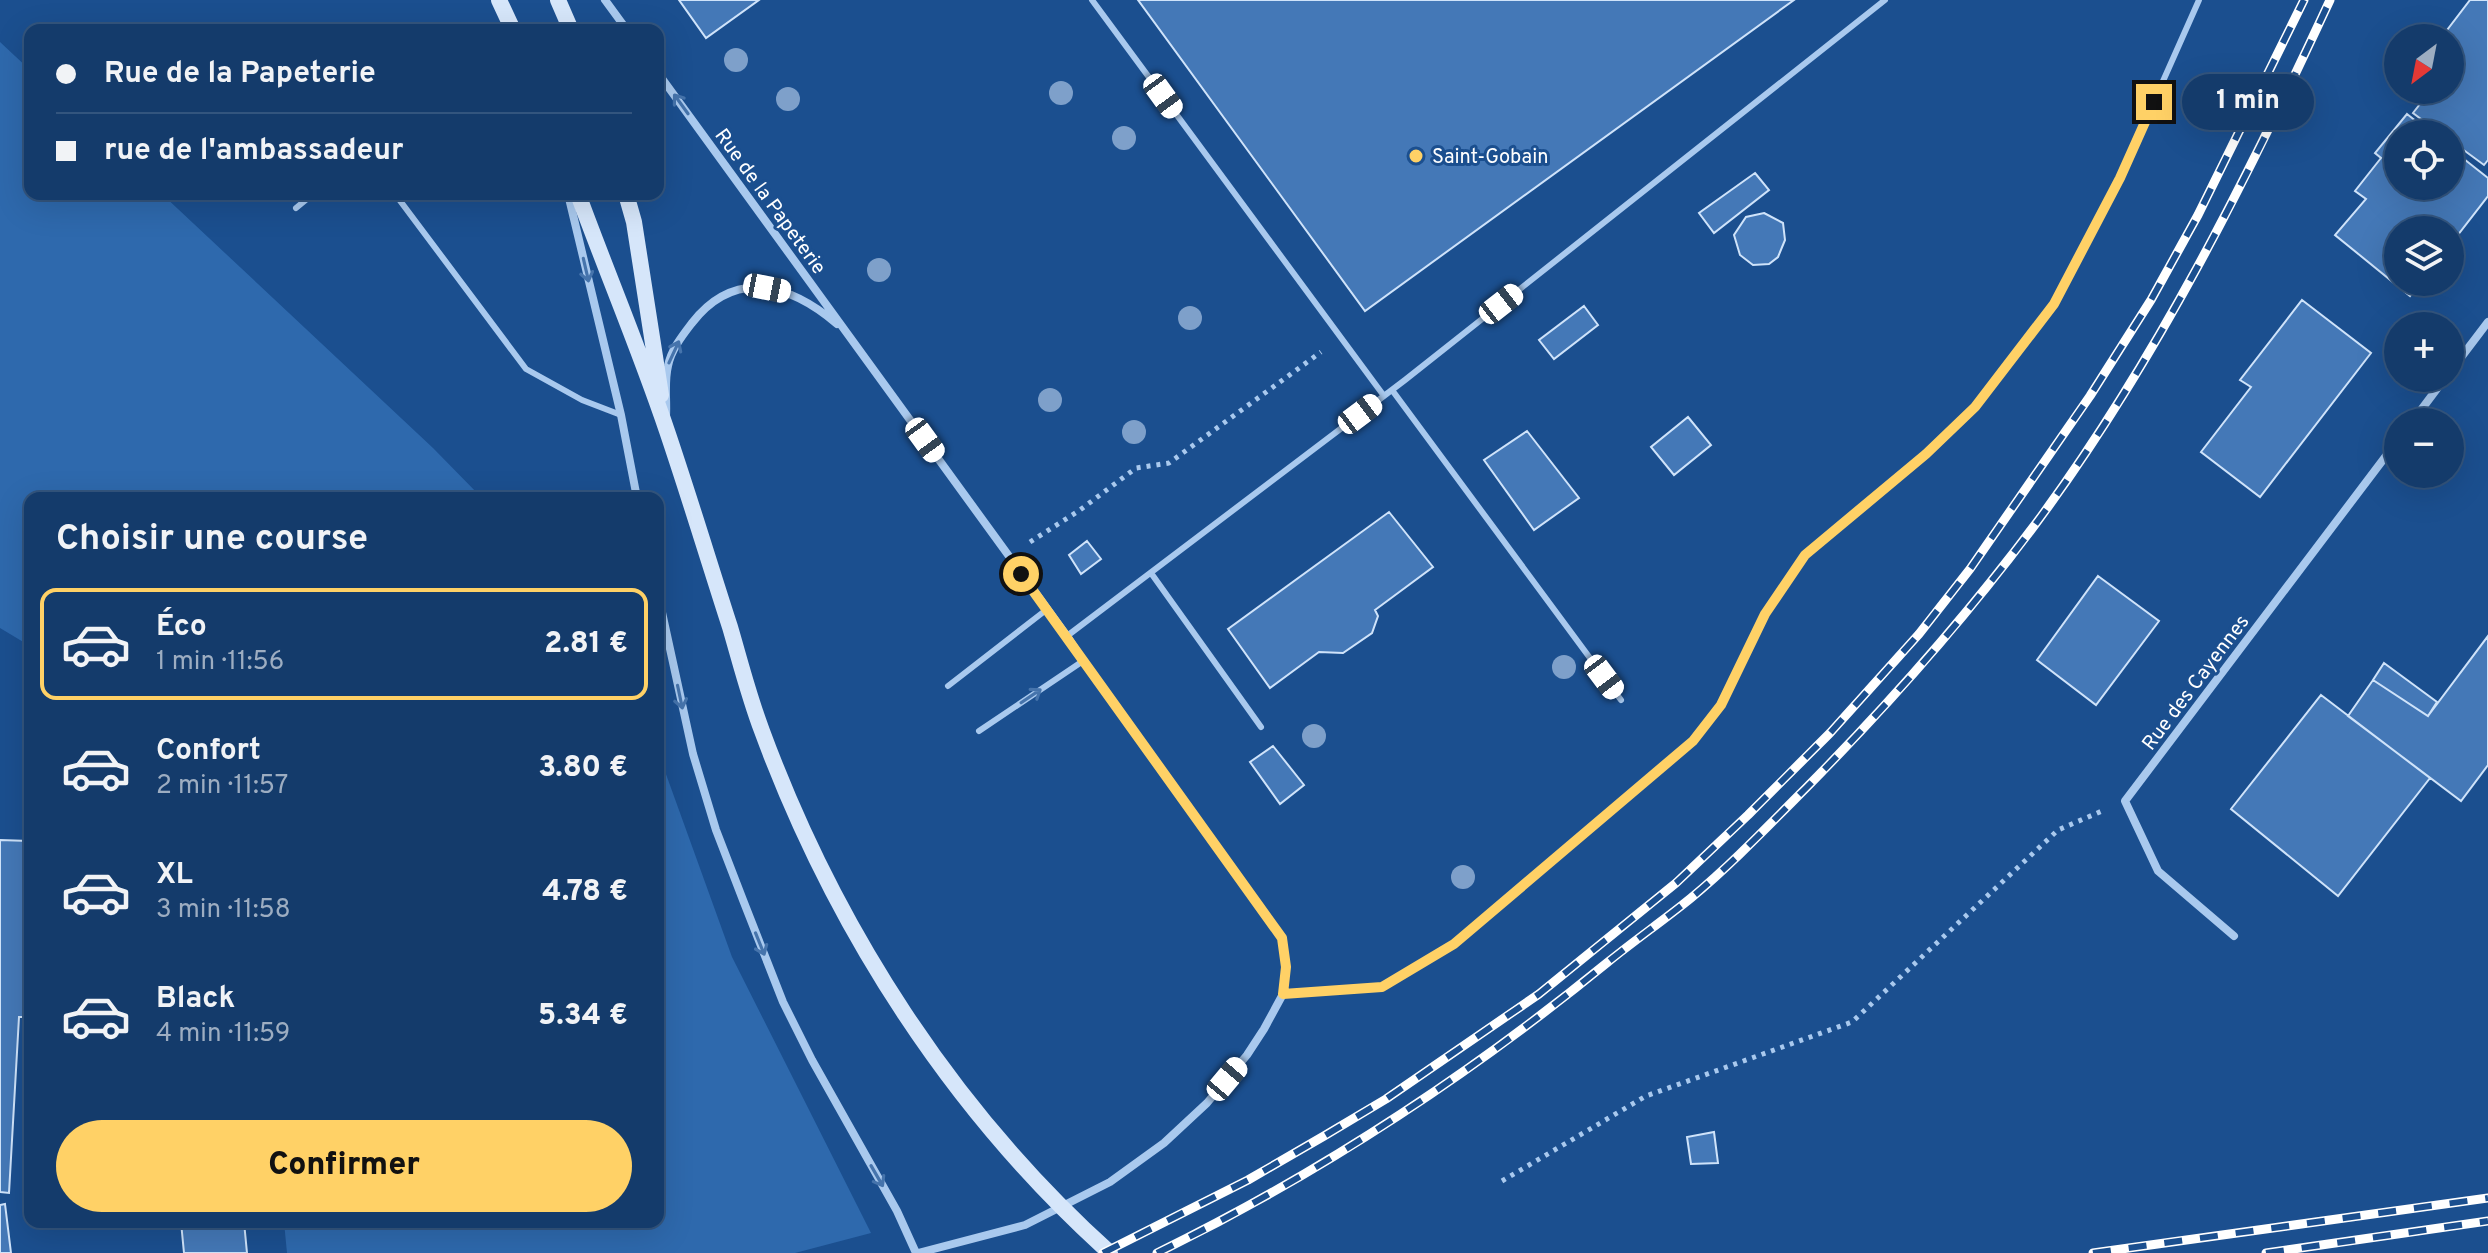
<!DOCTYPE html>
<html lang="fr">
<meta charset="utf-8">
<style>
:root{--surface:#143b6b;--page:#1d4271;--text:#f1f3f6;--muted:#9dadc1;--line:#33557e;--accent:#ffd166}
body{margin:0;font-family:Overpass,sans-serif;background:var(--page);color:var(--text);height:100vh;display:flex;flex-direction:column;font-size:30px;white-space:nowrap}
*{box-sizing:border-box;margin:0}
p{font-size:26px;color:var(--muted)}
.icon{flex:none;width:44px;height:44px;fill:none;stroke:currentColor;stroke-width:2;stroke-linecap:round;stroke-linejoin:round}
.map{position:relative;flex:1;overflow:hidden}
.side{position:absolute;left:24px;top:492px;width:640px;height:736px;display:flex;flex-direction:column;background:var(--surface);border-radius:16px;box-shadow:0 8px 32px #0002,0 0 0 2px var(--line)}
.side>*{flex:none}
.top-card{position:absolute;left:24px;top:24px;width:640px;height:176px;border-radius:16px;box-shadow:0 8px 32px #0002,0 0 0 2px var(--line);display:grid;align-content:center;height:176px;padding:0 32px;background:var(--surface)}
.needle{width:52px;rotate:212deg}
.buttons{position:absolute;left:2384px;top:24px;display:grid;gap:16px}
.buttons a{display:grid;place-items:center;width:80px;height:80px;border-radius:50%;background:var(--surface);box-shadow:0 8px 32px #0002,0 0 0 2px var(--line);font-size:40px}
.end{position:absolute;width:36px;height:36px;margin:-18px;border:10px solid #ffd166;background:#111;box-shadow:0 0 0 4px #111}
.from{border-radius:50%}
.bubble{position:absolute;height:56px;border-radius:28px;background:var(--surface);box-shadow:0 8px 32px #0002,0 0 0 2px var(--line);font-size:26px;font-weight:800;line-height:56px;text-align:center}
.car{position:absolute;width:24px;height:48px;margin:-24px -12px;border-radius:10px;box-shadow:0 0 6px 2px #0007;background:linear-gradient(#fff 24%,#345 0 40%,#fff 0 76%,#345 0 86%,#fff 0)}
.top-card b{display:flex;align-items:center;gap:28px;height:76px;font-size:30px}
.top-card b+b{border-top:2px solid var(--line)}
.top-card i{width:20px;height:20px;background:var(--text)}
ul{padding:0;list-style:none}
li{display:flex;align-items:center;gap:24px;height:112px;margin:0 16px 12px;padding:0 16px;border:4px solid transparent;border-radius:16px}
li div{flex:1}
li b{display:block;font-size:30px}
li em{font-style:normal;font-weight:800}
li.selected{border-color:var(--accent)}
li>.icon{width:72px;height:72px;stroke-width:1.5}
h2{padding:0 32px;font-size:36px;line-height:96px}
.button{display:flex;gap:16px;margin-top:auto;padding:16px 32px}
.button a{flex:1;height:92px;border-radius:48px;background:var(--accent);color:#111;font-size:32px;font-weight:800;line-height:92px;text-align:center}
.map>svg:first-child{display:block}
.green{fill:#2e69ad}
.building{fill:#4478b7;stroke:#cfe3fa;stroke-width:2}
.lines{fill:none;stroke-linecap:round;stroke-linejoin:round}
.path{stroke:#a9c9ee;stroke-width:5;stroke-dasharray:4 6;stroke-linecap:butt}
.service{stroke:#a9c9ee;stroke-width:6}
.minor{stroke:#a9c9ee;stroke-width:8}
.secondary{stroke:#d6e6fa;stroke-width:16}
.rail-casing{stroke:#fff;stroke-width:9}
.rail{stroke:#1b4f8f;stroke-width:6;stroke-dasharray:18;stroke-linecap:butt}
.tree{fill:#7ea0ca}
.oneway{stroke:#4674ac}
.route{stroke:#ffd166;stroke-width:10}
.poi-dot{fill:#ffd166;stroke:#1b4f8f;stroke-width:3}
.labels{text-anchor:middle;stroke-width:6;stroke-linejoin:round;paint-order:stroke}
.poi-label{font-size:20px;fill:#fff;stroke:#1b4f8f;text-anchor:start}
.street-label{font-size:20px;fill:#fff;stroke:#1b4f8f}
</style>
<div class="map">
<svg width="2488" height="1253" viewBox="0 0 2488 1253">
<rect width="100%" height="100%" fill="#1b4f8f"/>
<path class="green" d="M0,42L30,70V194H162L433,448L482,498H30V646L0,628Z
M658,752L732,957L871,1233L795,1253H287L284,1222H658Z"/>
<path class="building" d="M679,0H759L706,38Z
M1138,0H1794L1365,311Z
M2470,0H2488V160L2484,165L2450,140V134H2441L2413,113L2431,90H2450V66L2461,53L2450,44V38H2441Z
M2407,114L2432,134H2398V186H2450V148L2488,178V196L2450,245V230H2398V282H2421L2410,296L2335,235L2366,199L2355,191L2381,158L2375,153Z
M1755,173L1769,190L1714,233L1699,213Z
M1764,213L1783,223L1785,240L1778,257L1769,264L1753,265L1740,255L1734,235L1746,217Z
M2302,300L2371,353L2260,497L2201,452L2251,387L2240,380Z
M1584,306L1598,325L1554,359L1539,340Z
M1688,417L1711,445L1674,475L1651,447Z
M1527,431L1579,498L1534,530L1484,460Z
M1389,512L1433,567L1375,610L1378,616L1372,633L1343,653L1319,652L1270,688L1228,629Z
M1087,541L1101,559L1081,574L1069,555Z
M2098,576L2159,621L2096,705L2037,660Z
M2488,636V765L2461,801L2348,716L2373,680L2428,716Z
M2384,663L2437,702L2428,716L2373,680Z
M2321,695L2430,778L2338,896L2231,809Z
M1273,746L1304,785L1280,804L1250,762Z
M0,840L29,841L24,947L30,948L28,1017H19L9,1193L0,1192Z
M1714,1132L1718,1163L1691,1164L1687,1137Z
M5,1204L11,1253H0V1205Z
M181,1222H244L247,1253H184Z"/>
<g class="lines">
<path class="path" d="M1030,542L1080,510L1136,468L1169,463L1321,352
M1502,1181L1646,1096L1852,1022L2058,830L2102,811"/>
<path class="service" d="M1092,0L1384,396
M395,194L526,369L582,400L621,415
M296,208L313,194
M1392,390L1621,700
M1151,573L1261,727
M1067,636L1405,380L1885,0
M948,686L1046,610
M979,731L1083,661
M1283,994L1382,987L1454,944L1693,741L1721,705L1765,614L1805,555L1926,454L1975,407L2054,304L2120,178L2199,0"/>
<path class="minor" d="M605,0L627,30
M658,73L1067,636L1083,661L1282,938L1286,967L1283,994L1264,1029L1247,1055L1207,1103L1164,1143L1110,1182L1025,1225L918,1253
M568,194L621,415L637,498
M2450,372L2488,322
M666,416C667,400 664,382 668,366C671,350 682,336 692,323C735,268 790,284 837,324
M2412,422L2445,378
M658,594L693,754L716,830L743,900L783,1002L812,1060L897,1211L916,1253
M2234,936L2158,871L2125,801L2398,440"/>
<path class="secondary" d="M499,0L513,30
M558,0L571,30
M578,194C607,273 640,351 667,431C689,496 709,562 730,627C740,661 749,697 762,731C835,929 953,1112 1110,1253
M626,194L634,222L661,395"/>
<defs>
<path id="rail" d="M1103,1253L1248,1180L1324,1136L1386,1099L1539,994L1676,883L1748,815L1830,733L1919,634L1970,569L2090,396L2151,300L2198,215L2304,0
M1157,1253C1319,1174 1468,1076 1608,962C1635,940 1664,920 1691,898C1732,864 1769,825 1806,788C1889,704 1967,616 2037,522C2156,361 2246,181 2330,0
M2093,1253L2488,1198
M2266,1253L2488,1221"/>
</defs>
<use href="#rail" class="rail-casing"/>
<use href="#rail" class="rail"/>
</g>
<g class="tree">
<circle cx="736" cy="60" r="12"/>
<circle cx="1061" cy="93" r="12"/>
<circle cx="788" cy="99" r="12"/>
<circle cx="1124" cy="138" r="12"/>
<circle cx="879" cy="270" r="12"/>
<circle cx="1190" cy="318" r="12"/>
<circle cx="1050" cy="400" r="12"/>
<circle cx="1134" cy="432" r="12"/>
<circle cx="1564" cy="667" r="12"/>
<circle cx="1314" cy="736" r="12"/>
<circle cx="1463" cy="877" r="12"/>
</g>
<defs><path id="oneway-shaft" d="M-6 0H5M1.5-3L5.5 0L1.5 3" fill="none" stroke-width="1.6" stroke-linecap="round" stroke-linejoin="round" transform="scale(2)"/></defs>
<g class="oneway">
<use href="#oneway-shaft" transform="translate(681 104) rotate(-126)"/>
<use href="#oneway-shaft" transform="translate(586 270) rotate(77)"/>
<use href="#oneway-shaft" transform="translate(674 352) rotate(-65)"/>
<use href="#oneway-shaft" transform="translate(1031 696) rotate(-34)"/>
<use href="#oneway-shaft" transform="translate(680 697) rotate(78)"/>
<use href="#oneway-shaft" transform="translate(760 944) rotate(68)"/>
<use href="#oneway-shaft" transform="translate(877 1176) rotate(60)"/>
</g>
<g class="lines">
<path class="route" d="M1021,574L1282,938L1286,967L1283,994L1382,987L1454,944L1693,741L1721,705L1765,614L1805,555L1926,454L1975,407L2054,304L2120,178L2154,102"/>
</g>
<circle class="poi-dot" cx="1416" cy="156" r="8"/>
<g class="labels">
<g class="poi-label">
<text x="1432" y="163">Saint-Gobain</text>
</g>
<g class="street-label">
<text transform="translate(771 201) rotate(54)" y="7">Rue de la Papeterie</text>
<text transform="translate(2195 682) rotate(-53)" y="7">Rue des Cayennes</text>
</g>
</g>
</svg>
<div class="buttons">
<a><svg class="needle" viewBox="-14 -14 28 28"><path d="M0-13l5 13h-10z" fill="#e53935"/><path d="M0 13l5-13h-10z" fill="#9dadc1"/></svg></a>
<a><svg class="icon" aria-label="locate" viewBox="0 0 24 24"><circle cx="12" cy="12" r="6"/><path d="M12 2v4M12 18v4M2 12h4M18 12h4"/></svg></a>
<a><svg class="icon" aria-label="layers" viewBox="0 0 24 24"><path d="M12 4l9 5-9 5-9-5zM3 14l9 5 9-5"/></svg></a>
<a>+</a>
<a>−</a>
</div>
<i class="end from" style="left:1021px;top:574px"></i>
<i class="end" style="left:2154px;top:102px"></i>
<div class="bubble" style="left:2182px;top:74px;width:132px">1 min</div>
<i class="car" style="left:1163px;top:96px;rotate:144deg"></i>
<i class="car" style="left:767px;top:288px;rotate:101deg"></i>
<i class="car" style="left:1501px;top:304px;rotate:52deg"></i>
<i class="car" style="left:1360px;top:414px;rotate:53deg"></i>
<i class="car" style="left:925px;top:440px;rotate:144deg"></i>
<i class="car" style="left:1604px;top:677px;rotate:143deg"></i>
<i class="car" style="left:1227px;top:1079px;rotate:40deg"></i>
<div class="top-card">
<b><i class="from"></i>Rue de la Papeterie</b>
<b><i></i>rue de l'ambassadeur</b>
</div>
<section class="side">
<h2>Choisir une course</h2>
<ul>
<li class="selected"><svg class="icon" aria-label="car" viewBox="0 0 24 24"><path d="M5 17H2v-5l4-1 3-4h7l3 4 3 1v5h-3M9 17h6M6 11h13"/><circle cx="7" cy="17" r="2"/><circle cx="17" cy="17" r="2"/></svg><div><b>Éco</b><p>1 min · 11:56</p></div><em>2.81 €</em></li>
<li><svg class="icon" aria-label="car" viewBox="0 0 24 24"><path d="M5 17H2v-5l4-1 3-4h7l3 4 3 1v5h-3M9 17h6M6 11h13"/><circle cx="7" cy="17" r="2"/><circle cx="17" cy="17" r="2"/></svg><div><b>Confort</b><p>2 min · 11:57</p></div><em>3.80 €</em></li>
<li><svg class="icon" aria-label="car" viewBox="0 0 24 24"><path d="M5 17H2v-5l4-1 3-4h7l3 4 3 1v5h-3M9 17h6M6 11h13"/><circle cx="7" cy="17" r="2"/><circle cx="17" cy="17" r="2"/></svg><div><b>XL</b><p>3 min · 11:58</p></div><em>4.78 €</em></li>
<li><svg class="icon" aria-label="car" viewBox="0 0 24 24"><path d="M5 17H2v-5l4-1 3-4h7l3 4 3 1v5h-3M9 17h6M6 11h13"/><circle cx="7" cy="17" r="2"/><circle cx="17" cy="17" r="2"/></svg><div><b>Black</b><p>4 min · 11:59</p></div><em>5.34 €</em></li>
</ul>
<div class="button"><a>Confirmer</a></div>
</section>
</div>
